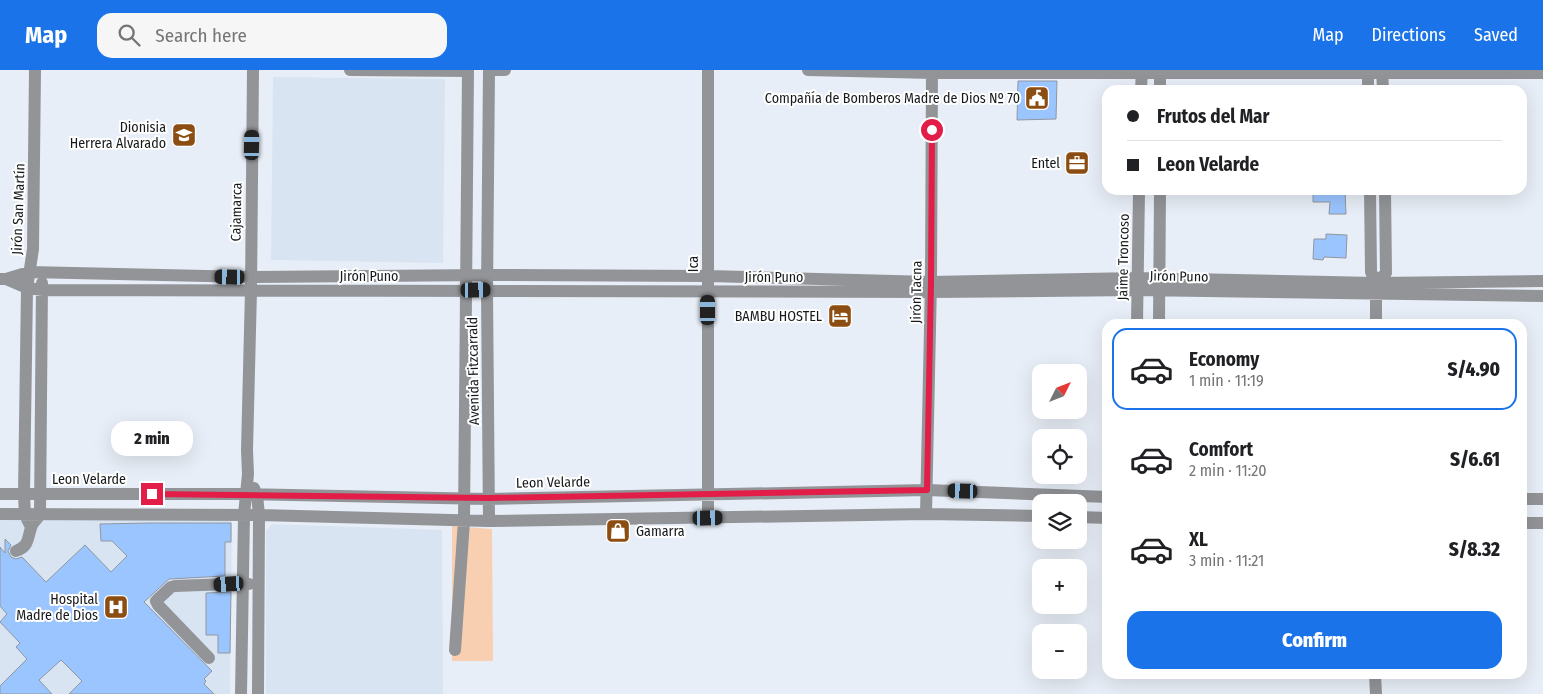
<!DOCTYPE html>
<meta charset="utf-8">
<style>
:root{--surface:#fff;--page:#f6f6f6;--text:#202124;--muted:#757577;--line:#e0e0e0;--accent:#1a73e8}
body{margin:0;font-family:"Fira Sans Condensed",sans-serif;background:var(--page);color:var(--text);height:100vh;display:flex;flex-direction:column;font-size:19px;white-space:nowrap}
*{box-sizing:border-box;margin:0}
p{font-size:16px;color:var(--muted)}
.icon{flex:none;width:28px;height:28px;fill:none;stroke:currentColor;stroke-width:2;stroke-linecap:round;stroke-linejoin:round}
.map{position:relative;flex:1;overflow:hidden}
.details{position:absolute;left:1102px;top:249px;width:425px;height:360px;display:flex;flex-direction:column;background:var(--surface);border-radius:15px;box-shadow:0 5px 20px #0002}
.details>*{flex:none}
.hud{position:absolute;left:1102px;top:15px;width:425px;height:110px;border-radius:15px;box-shadow:0 5px 20px #0002;display:grid;align-content:center;height:110px;padding:0 25px;background:var(--surface)}
.needle{width:32px;rotate:48deg}
.tools{position:absolute;left:1032px;top:294px;display:grid;gap:10px}
.tools a{display:grid;place-items:center;width:55px;height:55px;border-radius:10px;background:var(--surface);box-shadow:0 5px 20px #0002;font-size:25px}
.end{position:absolute;width:22px;height:22px;margin:-11px;border:6px solid #e11d48;background:#fff;box-shadow:0 0 0 2px #fff}
.from{border-radius:50%}
.bubble{position:absolute;height:35px;border-radius:15px;background:var(--surface);box-shadow:0 5px 20px #0002;font-size:16px;font-weight:800;line-height:35px;text-align:center}
.car{position:absolute;width:15px;height:30px;margin:-15px -8px;border-radius:6px;box-shadow:0 0 4px 1px #0007;background:linear-gradient(#222 24%,#8ab4d8 0 40%,#222 0 76%,#8ab4d8 0 86%,#222 0)}
.hud b{display:flex;align-items:center;gap:18px;height:48px;font-size:19px}
.hud b+b{border-top:1px solid var(--line)}
.hud i{width:12px;height:12px;background:var(--text)}
ul{padding:9px 0 0;list-style:none}
li{display:flex;align-items:center;gap:15px;height:82px;margin:0 10px 8px;padding:0 15px;border:2px solid transparent;border-radius:15px}
li div{flex:1}
li b{display:block;font-size:19px}
li em{font-style:normal;font-weight:800}
li.active{border-color:var(--accent)}
li>.icon{width:45px;height:45px;stroke-width:1.5}
.button{display:flex;gap:10px;margin-top:auto;padding:10px 25px}
.button a{flex:1;height:58px;border-radius:15px;background:var(--accent);color:#fff;font-size:20px;font-weight:800;line-height:58px;text-align:center}
header{display:flex;align-items:center;gap:30px;box-sizing:border-box;height:70px;padding:0 25px;background:var(--accent);color:#fff}
header strong{font-size:24px}
nav{display:flex;gap:28px;margin-inline-start:auto;font-size:18px}
.search{width:350px;height:45px;background:var(--page);display:flex;align-items:center;gap:12px;box-sizing:border-box;padding:0 18px;border-radius:15px;color:var(--muted);font-size:19px}
.map>svg:first-child{display:block}
.built{fill:#d9e4f3}
.green{fill:#f8cfb1}
.building{fill:#9bc5ff;stroke:#90969e}
.lines{fill:none;stroke-linecap:round;stroke-linejoin:round}
.minor{stroke:#929498;stroke-width:12}
.route{stroke:#e11d48;stroke-width:6}
.labels{text-anchor:middle;stroke-width:4;stroke-linejoin:round;paint-order:stroke}
.poi-label{font-size:14px;fill:#16191b;stroke:#fff;text-anchor:end}
.street-label{font-size:14px;fill:#16191b;stroke:#fff}
</style>
<header>
<strong>Map</strong>
<div class="search"><svg class="icon" aria-label="search" viewBox="0 0 24 24"><circle cx="10" cy="10" r="6"/><path d="M15 15l6 6"/></svg>Search here</div>
<nav><a>Map</a><a>Directions</a><a>Saved</a></nav>
</header>
<div class="map">
<svg width="1543" height="624" viewBox="0 0 1543 624">
<rect width="100%" height="100%" fill="#e8eef7"/>
<path class="built" d="M273,7L445,9L443,193L271,190Z
M0,449H232L230,624H0Z
M272,454L442,460L443,624H266V461Z"/>
<path class="green" d="M452,456L492,459L493,591H452Z"/>
<path class="building" d="M1018,11H1057L1056,49L1017,50Z
M1313,120H1323V122L1345,121L1346,144H1329L1330,132H1313Z
M1326,164L1347,165L1346,188L1324,187L1323,190L1313,189L1314,169H1326Z
M150,453H231V472H225V506L169,509L144,532L212,601L204,609L206,611L204,614L214,624H69L82,611L61,590L39,610L52,624H0V616L27,589L16,577L20,573L0,552L7,544L0,536V477L5,483V469L11,475L8,481L11,487L16,489L22,487L46,512L85,475L111,502L127,486L112,471H101L100,454Z
M231,522L230,583H218V565H206V523Z"/>
<g class="lines">
<path class="minor" d="M350,0L468,1
M489,0H505
M808,0L932,3H1543
M1160,0V20
M1368,0V20
M1382,0L1383,20
M1141,20L1142,0
M1370,120L1371,202L1376,213V254
M0,209H6L29,202L250,207L488,205L708,206L931,212L1138,208L1376,213L1543,211
M6,209L27,218L43,220L931,222L1138,220L1543,226
M1376,213L1386,203L1385,120
M1137,254L1139,120
M1159,254L1160,120
M254,418L257,425L259,445L258,624
M0,424H245L489,429L927,420L1108,427
M1522,429H1543
M0,444L259,445L489,451L926,444L1041,446
M926,444L931,212L932,0
M1079,447L1108,448
M708,448V0
M489,451L487,220L489,0
M1522,453H1543
M31,457L25,445L24,424L27,218L33,179L35,0
M16,481C29,476 27,470 31,458C32,453 37,449 40,445L42,213
M455,580L464,451L468,0
M209,588L158,535L156,531L158,529L171,517L175,516L229,514H249
M1375,604L1376,624
M241,624L244,445L248,404L247,380L251,220L253,0"/>
</g>
<g class="lines">
<path class="route" d="M152,424L489,428L927,420L931,212L932,60"/>
</g>
<defs>
<symbol id="civic-square" viewBox="-11 -11 22 22"><rect x="-9" y="-9" width="18" height="18" rx="4" fill="#8b4d11" stroke="#fff"/><path d="M-.6-6.5H3V-4.5H.6V-3L4-1V1h2V6H-6V1h2V-1L-.6-3ZM-1.2 2.5V6h2.4V2.5Z" fill="#fff"/></symbol>
<symbol id="school-square" viewBox="-11 -11 22 22"><rect x="-9" y="-9" width="18" height="18" rx="4" fill="#8b4d11" stroke="#fff"/><path d="M0-5L7-2L0 1L-7-2ZM-4 1L0 2.5L4 1V4Q0 6-4 4Z" fill="#fff"/></symbol>
<symbol id="office-square" viewBox="-11 -11 22 22"><rect x="-9" y="-9" width="18" height="18" rx="4" fill="#8b4d11" stroke="#fff"/><path d="M-6-3h4V-5.5h4V-3h4V5H-6ZM-1-4.5V-3h2v-1.5ZM-6 0V1H6V0Z" fill="#fff"/></symbol>
<symbol id="hotel-square" viewBox="-11 -11 22 22"><rect x="-9" y="-9" width="18" height="18" rx="4" fill="#8b4d11" stroke="#fff"/><path d="M-6-4.5h1.5V1H6V5H4.5V3h-9V5H-6ZM-4 0a1.8 1.8 0 1 1 3.6 0ZM.5 0V-2.5h3Q6-2.5 6 0Z" fill="#fff"/></symbol>
<symbol id="shop-square" viewBox="-11 -11 22 22"><rect x="-9" y="-9" width="18" height="18" rx="4" fill="#8b4d11" stroke="#fff"/><path d="M-5-2.5h2.3a2.7 3.5 0 0 1 5.4 0H5L5.5 6h-11ZM-1.5-2.5h3a1.5 2.3 0 0 0-3 0Z" fill="#fff"/></symbol>
<symbol id="hospital-square" viewBox="-11 -11 22 22"><rect x="-9" y="-9" width="18" height="18" rx="4" fill="#8b4d11" stroke="#fff"/><path d="M-5-5h3v3.5h4V-5h3V5h-3V1.5h-4V5h-3Z" fill="#fff"/></symbol>
</defs>
<g fill-rule="evenodd">
<use href="#civic-square" x="1023" y="14" width="28" height="28"/>
<use href="#school-square" x="170" y="51" width="28" height="28"/>
<use href="#office-square" x="1063" y="79" width="28" height="28"/>
<use href="#hotel-square" x="826" y="232" width="28" height="28"/>
<use href="#shop-square" x="604" y="447" width="28" height="28"/>
<use href="#hospital-square" x="102" y="523" width="28" height="28"/>
</g>
<g class="labels">
<g class="poi-label">
<text x="1020" y="33">Compañía de Bomberos Madre de Dios Nº 70</text>
<text x="166" y="62">Dionisia<tspan x="166" dy="16">Herrera Alvarado</tspan></text>
<text x="1060" y="98">Entel</text>
<text x="822" y="251">BAMBU HOSTEL</text>
<text x="636" y="466" text-anchor="start">Gamarra</text>
<text x="98" y="534">Hospital<tspan x="98" dy="16">Madre de Dios</tspan></text>
</g>
<g class="street-label">
<text transform="translate(18 139) rotate(-88)" y="5">Jirón San Martín</text>
<text transform="translate(236 142) rotate(-89)" y="5">Cajamarca</text>
<text transform="translate(1123 187) rotate(-89)" y="5">Jaime Troncoso</text>
<text transform="translate(693 194) rotate(-90)" y="5">Ica</text>
<text x="369" y="211">Jirón Puno</text>
<text transform="translate(1179 206) rotate(1)" y="5">Jirón Puno</text>
<text x="774" y="212">Jirón Puno</text>
<text transform="translate(916 222) rotate(-89)" y="5">Jirón Tacna</text>
<text transform="translate(473 301) rotate(-91)" y="5">Avenida Fitzcarrald</text>
<text x="89" y="414">Leon Velarde</text>
<text transform="translate(553 412) rotate(-1)" y="5">Leon Velarde</text>
</g>
</g>
</svg>
<div class="tools">
<a><svg class="needle" viewBox="-14 -14 28 28"><path d="M0-13l5 13h-10z" fill="#e53935"/><path d="M0 13l5-13h-10z" fill="#757577"/></svg></a>
<a><svg class="icon" aria-label="locate" viewBox="0 0 24 24"><circle cx="12" cy="12" r="6"/><path d="M12 2v4M12 18v4M2 12h4M18 12h4"/></svg></a>
<a><svg class="icon" aria-label="layers" viewBox="0 0 24 24"><path d="M12 4l9 5-9 5-9-5zM3 14l9 5 9-5"/></svg></a>
<a>+</a>
<a>−</a>
</div>
<i class="end from" style="left:932px;top:60px"></i>
<i class="end" style="left:152px;top:424px"></i>
<div class="bubble" style="left:111px;top:351px;width:82px">2 min</div>
<i class="car" style="left:252px;top:75px;rotate:1deg"></i>
<i class="car" style="left:230px;top:207px;rotate:271deg"></i>
<i class="car" style="left:476px;top:220px;rotate:89deg"></i>
<i class="car" style="left:708px;top:240px;rotate:0deg"></i>
<i class="car" style="left:963px;top:421px;rotate:272deg"></i>
<i class="car" style="left:708px;top:448px;rotate:89deg"></i>
<i class="car" style="left:229px;top:514px;rotate:267deg"></i>
<div class="hud">
<b><i class="from"></i>Frutos del Mar</b>
<b><i></i>Leon Velarde</b>
</div>
<section class="details">
<ul>
<li class="active"><svg class="icon" aria-label="car" viewBox="0 0 24 24"><path d="M5 17H2v-5l4-1 3-4h7l3 4 3 1v5h-3M9 17h6M6 11h13"/><circle cx="7" cy="17" r="2"/><circle cx="17" cy="17" r="2"/></svg><div><b>Economy</b><p>1 min · 11:19</p></div><em>S/4.90</em></li>
<li><svg class="icon" aria-label="car" viewBox="0 0 24 24"><path d="M5 17H2v-5l4-1 3-4h7l3 4 3 1v5h-3M9 17h6M6 11h13"/><circle cx="7" cy="17" r="2"/><circle cx="17" cy="17" r="2"/></svg><div><b>Comfort</b><p>2 min · 11:20</p></div><em>S/6.61</em></li>
<li><svg class="icon" aria-label="car" viewBox="0 0 24 24"><path d="M5 17H2v-5l4-1 3-4h7l3 4 3 1v5h-3M9 17h6M6 11h13"/><circle cx="7" cy="17" r="2"/><circle cx="17" cy="17" r="2"/></svg><div><b>XL</b><p>3 min · 11:21</p></div><em>S/8.32</em></li>
</ul>
<div class="button"><a>Confirm</a></div>
</section>
</div>
